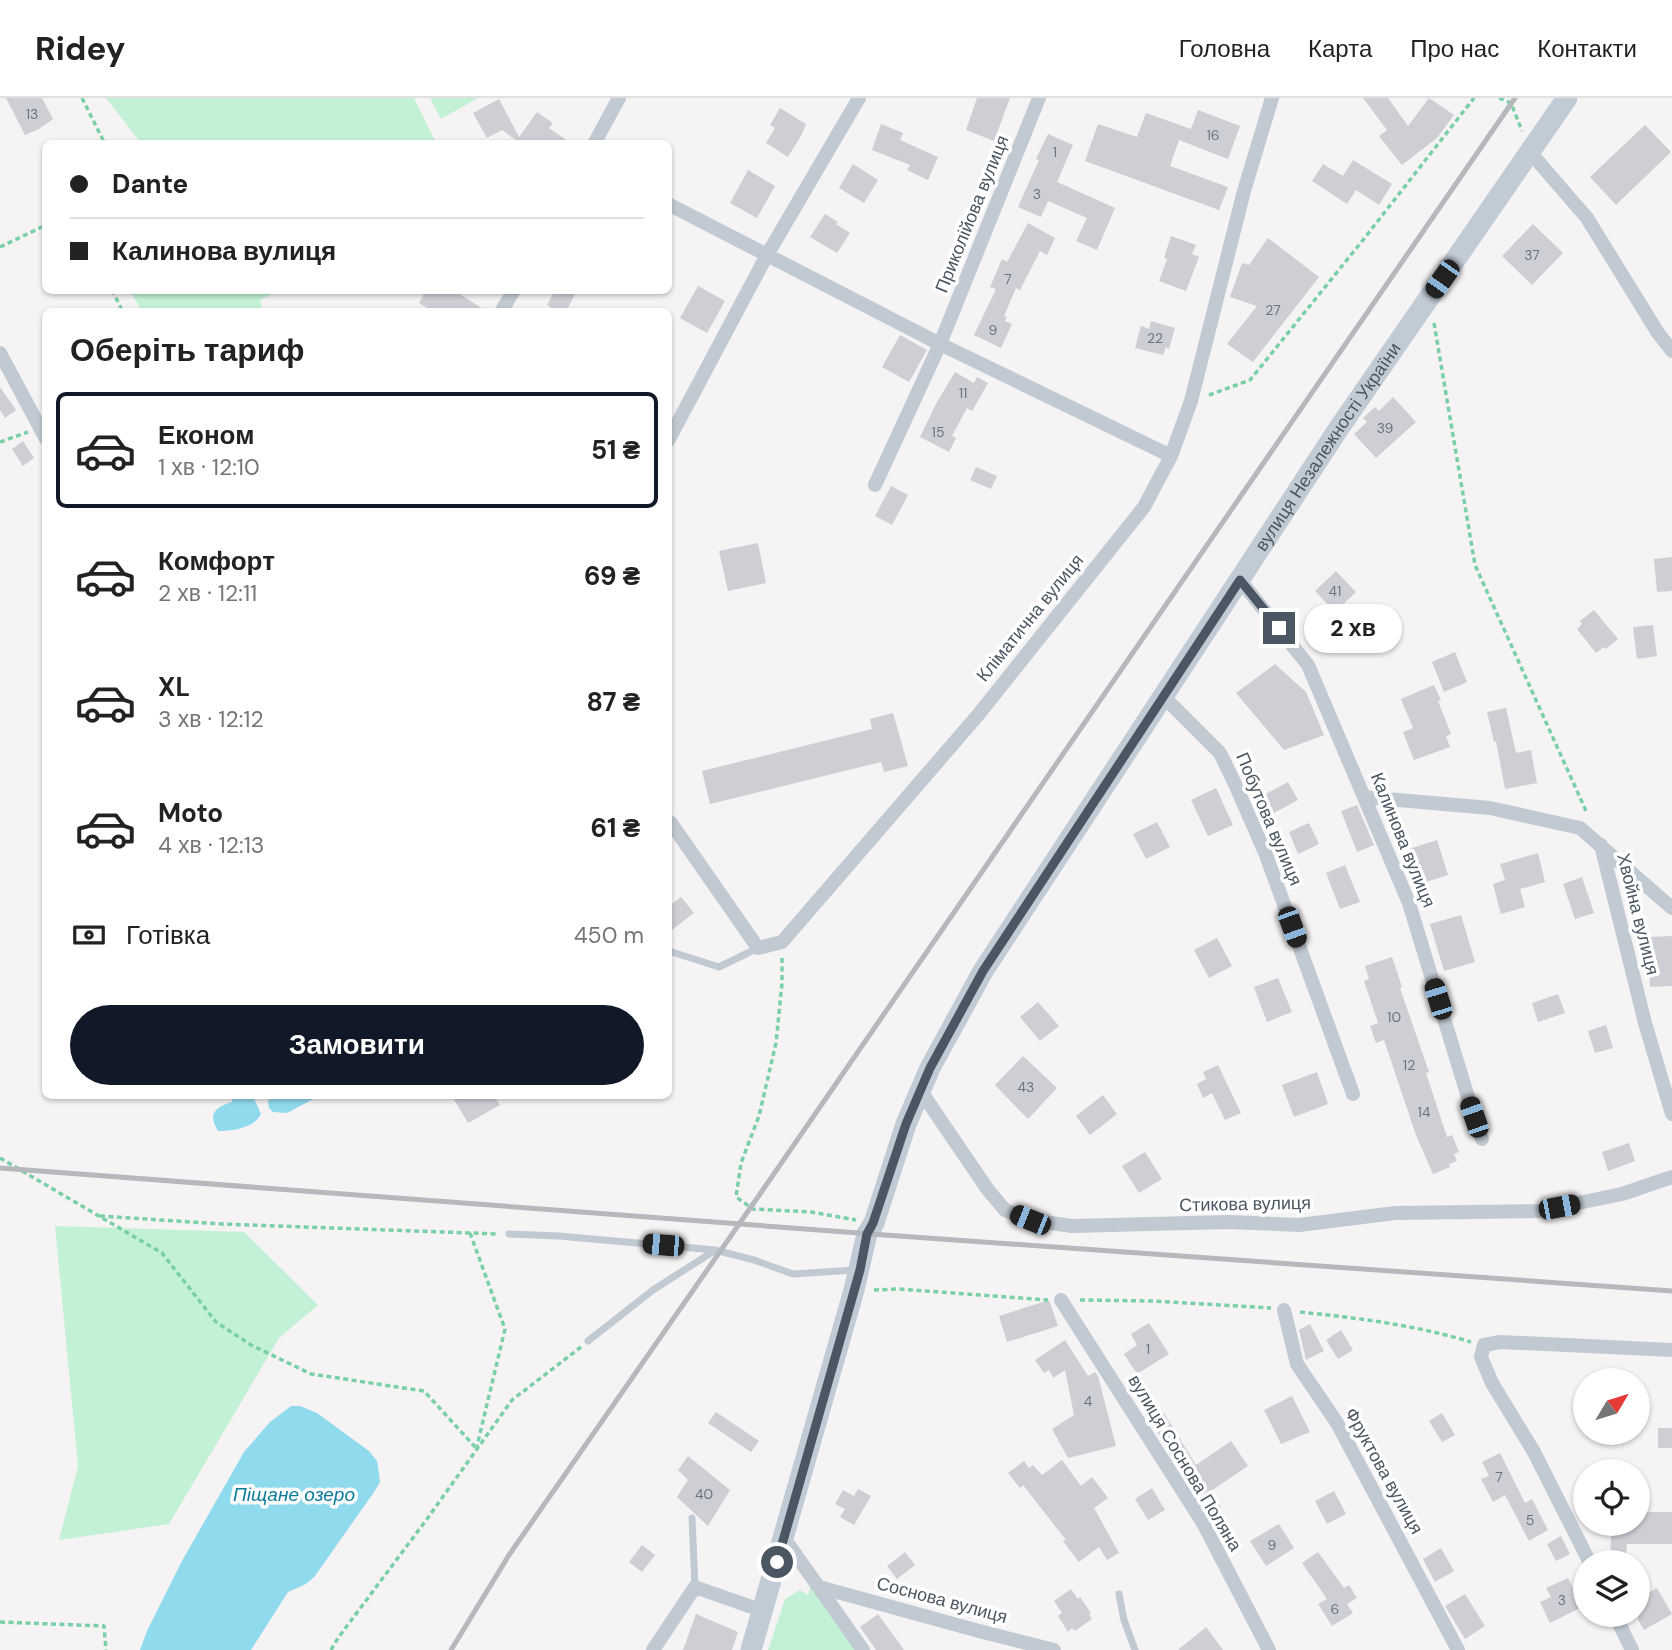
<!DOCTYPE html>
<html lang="uk">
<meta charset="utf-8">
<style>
:root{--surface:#fff;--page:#f6f6f6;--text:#222;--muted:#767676;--line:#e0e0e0;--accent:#111827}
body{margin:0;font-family:"DM Sans",sans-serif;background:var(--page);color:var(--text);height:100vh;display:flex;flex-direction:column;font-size:26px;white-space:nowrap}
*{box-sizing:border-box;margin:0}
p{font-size:23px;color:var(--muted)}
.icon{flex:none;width:38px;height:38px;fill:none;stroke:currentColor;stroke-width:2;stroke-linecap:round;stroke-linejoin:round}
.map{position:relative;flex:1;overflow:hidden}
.details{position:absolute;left:42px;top:210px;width:630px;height:791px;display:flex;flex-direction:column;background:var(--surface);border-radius:10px;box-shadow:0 2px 5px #0004}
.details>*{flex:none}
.guide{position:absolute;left:42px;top:42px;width:630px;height:154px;border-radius:10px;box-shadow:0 2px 5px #0004;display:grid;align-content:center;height:154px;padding:0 28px;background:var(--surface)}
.needle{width:46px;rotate:52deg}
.controls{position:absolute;left:1573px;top:1270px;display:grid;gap:14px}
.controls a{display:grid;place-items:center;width:77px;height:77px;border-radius:50%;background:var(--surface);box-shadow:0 2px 5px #0004;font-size:35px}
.end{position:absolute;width:32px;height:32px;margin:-16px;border:9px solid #4a5661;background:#fff;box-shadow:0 0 0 4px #fff}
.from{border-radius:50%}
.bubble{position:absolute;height:49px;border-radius:24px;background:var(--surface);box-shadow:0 2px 5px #0004;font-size:23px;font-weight:700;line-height:49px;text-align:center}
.car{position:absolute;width:21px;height:42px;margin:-21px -10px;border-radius:9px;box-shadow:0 0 5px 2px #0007;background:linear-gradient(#222 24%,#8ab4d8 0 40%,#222 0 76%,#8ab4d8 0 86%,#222 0)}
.guide b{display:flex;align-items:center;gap:24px;height:66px;font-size:26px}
.guide b+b{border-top:2px solid var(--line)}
.guide i{width:18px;height:18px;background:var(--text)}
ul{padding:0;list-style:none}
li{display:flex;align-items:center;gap:21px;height:116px;margin:0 14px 10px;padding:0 14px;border:4px solid transparent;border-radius:10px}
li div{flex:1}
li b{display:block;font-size:26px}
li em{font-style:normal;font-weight:700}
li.on{border-color:var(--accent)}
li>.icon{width:63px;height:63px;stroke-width:1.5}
h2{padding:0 28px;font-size:32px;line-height:84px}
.pay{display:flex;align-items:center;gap:18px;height:77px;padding:0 28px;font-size:26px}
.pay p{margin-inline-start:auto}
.button{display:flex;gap:14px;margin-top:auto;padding:14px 28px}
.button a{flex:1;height:80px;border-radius:42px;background:var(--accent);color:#fff;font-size:28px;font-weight:700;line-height:80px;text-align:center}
header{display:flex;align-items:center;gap:42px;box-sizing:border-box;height:98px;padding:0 35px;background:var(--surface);border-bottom:2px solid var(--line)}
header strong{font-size:33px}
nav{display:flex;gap:38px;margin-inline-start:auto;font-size:24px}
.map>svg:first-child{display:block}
.green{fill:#c3f1d5}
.water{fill:#90daee}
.building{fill:#cdcfd5}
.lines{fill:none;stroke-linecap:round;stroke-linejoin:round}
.path{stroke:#7ad0a6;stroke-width:3.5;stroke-dasharray:5 3.5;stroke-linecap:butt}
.service{stroke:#c1cad2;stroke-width:7}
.minor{stroke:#c1cad2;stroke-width:14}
.secondary{stroke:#c1cbd6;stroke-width:21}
.rail{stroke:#b5b8bd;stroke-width:5}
.route{stroke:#4a5661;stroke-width:9}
.labels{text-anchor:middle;stroke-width:7;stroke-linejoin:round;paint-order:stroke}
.number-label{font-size:14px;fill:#6b747e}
.street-label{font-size:18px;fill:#4a5661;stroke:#fff}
.water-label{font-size:19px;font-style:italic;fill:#0c7c9b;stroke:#fff}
</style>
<header>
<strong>Ridey</strong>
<nav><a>Головна</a><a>Карта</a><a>Про нас</a><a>Контакти</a></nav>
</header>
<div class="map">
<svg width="1672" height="1552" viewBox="0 0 1672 1552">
<rect width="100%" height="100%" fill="#f5f3f3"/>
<path class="green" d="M106,0H414L436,45H141Z
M430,0H478L441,21Z
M130,193H278L260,202L263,214L142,213Z
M55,1128L244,1134L318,1207L279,1240L169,1426L59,1442L78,1368Z
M812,1480L863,1552H768L785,1501L800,1492L808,1497Z"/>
<path class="water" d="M232,998H253L261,1016C254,1030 233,1033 218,1033C207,1015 216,1009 232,1004Z
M272,998H319L287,1015L273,1014L269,1010L268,1003Z
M291,1308H300L317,1315L369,1353L377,1363L379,1376L380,1384L374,1394L315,1478L306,1486L288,1494L251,1552H140L147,1533L182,1463L244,1354L270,1324Z"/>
<path class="building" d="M6,0H42L53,21L39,31L25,37Z
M977,0H1010L994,43L966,32Z
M1363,0H1388L1408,28L1429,0L1454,17L1437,40L1402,67L1379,38L1387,32Z
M499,1L519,39L537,14L553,25L549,30L572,46H515L517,43L502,32L487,40L473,15Z
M780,10L806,26L802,36L788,59L766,45L775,30L770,27Z
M1198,12L1240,28L1228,61L1179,42L1170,68L1228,89L1219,112L1085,63L1098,26L1137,39L1146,15L1191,31Z
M881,26L903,35L900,42L938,59L928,82L907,72L910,67L872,52Z
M1645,27L1671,54L1616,107L1590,79Z
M1048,36L1073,47L1057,84L1115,110L1097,152L1076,143L1087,120L1048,103L1041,119L1018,109L1039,62L1036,61Z
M1353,62L1392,86L1379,107L1356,92L1347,106L1312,83L1323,66L1343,78Z
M853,66L878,82L864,105L839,90Z
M748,72L775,88L757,120L730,105Z
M825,116L838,124L836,126L850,135L837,155L810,139Z
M1028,125L1055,140L1047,157L1040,153L1020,192L1016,190L1004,218L1007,219L1005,223L1012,226L1001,250L974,237L996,191L990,189L1002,161L1007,164Z
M1533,126L1563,155L1532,187L1502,158Z
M1171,138L1196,147L1192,156L1199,159L1186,193L1159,183L1167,161L1164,160Z
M1268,140L1319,179L1253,264L1227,246L1257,208L1230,199L1242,165L1249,167Z
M698,188L725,203L707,235L680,220Z
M426,192H453L488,214H434L419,205Z
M555,192H577L566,214H558L547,207Z
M1151,223L1175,230L1169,251L1166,249L1163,257L1135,250L1141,228L1149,231Z
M900,237L927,252L909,284L882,269Z
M955,274L974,285L977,279L988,285L972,313L967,310L952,338L956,340L949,354L920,339L937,304Z
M0,289L16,312L5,320L0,312Z
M1393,299L1416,324L1376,360L1354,336L1367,324L1363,320L1375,309L1379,313Z
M23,343L34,360L23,368L12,351Z
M976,369L997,378L991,391L970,382Z
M891,388L908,397L892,427L875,418Z
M758,445L766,485L728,493L719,453Z
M1672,459V493L1657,494L1654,461Z
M1336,473L1356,494L1335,514L1315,493Z
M1594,512L1618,541L1606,551L1604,549L1596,555L1577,531L1582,526L1580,523Z
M1653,527L1657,558L1637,561L1633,529Z
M1455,554L1467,584L1444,594L1432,564Z
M1275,566L1306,594L1324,637L1284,652L1236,595Z
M1434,587L1441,602L1438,603L1451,636L1446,638L1450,649L1414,662L1403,634L1413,630L1401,601Z
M1506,610L1516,655L1531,652L1537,685L1505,691L1496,643L1494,644L1487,614Z
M893,615L908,668L884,674L881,664L710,706L702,673L872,631L870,621Z
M1288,684L1298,702L1272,716L1262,698Z
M1216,690L1233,727L1208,738L1191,702Z
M1357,707L1374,747L1357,754L1341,713Z
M1157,724L1170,749L1146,761L1133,736Z
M1309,725L1319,746L1298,756L1289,734Z
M1437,742L1448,777L1420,786L1409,751Z
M1538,755L1545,784L1520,791L1525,809L1501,816L1493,786L1505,782L1500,766Z
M1345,767L1360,804L1340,811L1326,775Z
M1582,779L1594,815L1575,821L1563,786Z
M681,799L694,815L668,835V809Z
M1461,817L1475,864L1444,873L1430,826Z
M1672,838V888L1650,889L1648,839Z
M1217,840L1232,868L1209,880L1194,852Z
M1392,859L1402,889L1400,890L1429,974L1426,975L1447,1039L1452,1037L1459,1054L1454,1056L1457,1063L1449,1066L1450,1069L1433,1076L1416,1037L1384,942L1376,945L1370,928L1378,925L1364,883L1369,881L1365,868Z
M1278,880L1292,914L1267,924L1254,889Z
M1558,896L1565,915L1538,924L1532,905Z
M1038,904L1059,928L1040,943L1020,919Z
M1606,927L1613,950L1595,955L1588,933Z
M1023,958L1057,990L1028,1021L995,987Z
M1218,967L1241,1015L1225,1022L1212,995L1203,1000L1197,986L1206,981L1203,974Z
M1317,974L1328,1006L1294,1019L1282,987Z
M1103,997L1117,1016L1090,1037L1076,1018Z
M452,998H494L500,1007L468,1025Z
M1629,1045L1635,1063L1608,1073L1602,1054Z
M1145,1054L1162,1081L1139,1095L1122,1068Z
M1049,1202L1058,1228L1007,1244L999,1218Z
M1149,1225L1169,1256L1137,1276L1124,1256L1137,1247L1131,1236Z
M1310,1226L1324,1253L1306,1262L1299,1232Z
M1341,1232L1353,1252L1338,1261L1326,1242Z
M1065,1242L1088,1278L1095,1274L1098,1278L1116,1348L1068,1360L1052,1331L1074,1317L1065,1272L1053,1280L1049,1272L1044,1275L1035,1262Z
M1292,1298L1310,1334L1281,1346L1264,1312Z
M716,1314L759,1343L751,1354L708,1325Z
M1164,1315L1196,1367L1231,1343L1248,1368L1211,1393L1221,1409L1209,1416L1150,1323Z
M1442,1315L1455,1337L1442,1344L1429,1323Z
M1658,1330H1672V1350H1658Z
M1500,1355L1525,1405L1532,1401L1548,1432L1529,1443L1505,1397L1493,1404L1481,1381L1489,1378L1482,1364Z
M688,1358L730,1392L708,1428L677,1399L688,1382L678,1372Z
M1062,1362L1081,1388L1092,1379L1108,1400L1094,1410L1119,1455L1107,1462L1099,1449L1079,1464L1063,1443L1066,1442L1023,1387L1020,1390L1008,1375L1024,1363L1029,1370L1033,1367L1042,1377Z
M1152,1390L1165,1412L1148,1422L1135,1401Z
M858,1391L871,1398L854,1427L840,1419L845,1411L835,1406L843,1392L854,1398Z
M1334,1393L1346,1416L1327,1426L1315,1403Z
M1638,1414H1672V1446H1627L1626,1459L1610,1458L1612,1426H1638Z
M1279,1426L1294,1450L1266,1468L1250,1443Z
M1561,1438L1570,1456L1556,1463L1547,1446Z
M642,1447L655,1457L642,1474L629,1464Z
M1441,1450L1454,1473L1435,1484L1423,1461Z
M905,1454L915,1467L897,1481L887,1468Z
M1318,1454L1344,1490L1349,1487L1357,1500L1347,1506L1353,1515L1332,1528L1318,1506L1327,1501L1302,1465Z
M1568,1480L1582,1509L1550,1525L1540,1504L1551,1499L1546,1490Z
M1657,1490L1672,1516L1644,1532L1638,1522V1501Z
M1071,1491L1078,1501L1080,1499L1091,1515L1089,1516L1092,1521L1075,1533L1072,1530L1068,1534L1058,1518L1062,1515L1054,1503Z
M1465,1496L1485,1528L1465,1541L1445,1508Z
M696,1516L738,1534L732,1552H683Z
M878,1516L904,1552H876L860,1529Z
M1206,1529L1223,1552H1178Z"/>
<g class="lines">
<path class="path" d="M82,0L105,46
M1499,0L1511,5L1522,33
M0,149L46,127
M112,192L123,214
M1434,225L1475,467L1587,715
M1209,297L1250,282L1363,142L1474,0
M0,344L28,334
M782,860V885L776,945L759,1018L741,1065L736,1099L753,1111L811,1114L856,1122
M0,1060L162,1155L216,1224L251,1247L311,1276L424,1293L476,1350
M100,1118L222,1126L498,1136
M470,1135L505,1231L477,1348
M874,1192L898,1191L1048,1202
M1080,1202L1153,1203L1271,1210
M1300,1214C1358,1220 1415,1227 1471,1244
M0,1524L104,1528L106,1552
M331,1552L338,1540L427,1421L512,1302L581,1249"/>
<path class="service" d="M668,851L672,854L719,869L758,850
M509,1136L559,1138L715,1152L754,1162L793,1176L855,1172
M588,1243L653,1192L714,1153
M692,1420L695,1489
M1119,1496L1124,1522L1135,1552"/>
<path class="minor" d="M594,46L619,0
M1530,54L1587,120L1658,235L1672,253
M668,106L940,246L1171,358
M501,214L514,192
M0,255L46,341
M668,343L767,157L859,0
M875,387L940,246L1039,0
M1240,482L1308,567L1409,805L1467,996L1482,1041
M1163,598L1220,655L1235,686L1266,757L1353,996
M1364,699L1490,710L1580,730L1672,810
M668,723L671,725L758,850L782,844L978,617L1144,409L1171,358L1191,303L1244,93L1272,0
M1601,747L1645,925L1672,1016
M920,992L988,1092L1005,1112L1030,1122L1072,1128L1229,1124L1299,1127L1395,1115L1539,1113L1622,1096L1672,1079
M1061,1202L1203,1425L1269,1552
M1284,1212L1297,1266L1337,1325L1458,1552
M784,1440L863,1552
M1590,1465L1534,1354L1492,1285L1481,1259L1484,1247L1500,1244L1672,1252
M819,1489L979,1533L1054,1552
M1615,1517L1632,1552
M653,1552L695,1489L763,1513"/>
<path class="secondary" id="s1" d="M751,1552L854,1192L867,1136L874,1125L906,1026L930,970L983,873L1339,330L1567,0"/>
<path class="rail" d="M0,1070L885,1137L1672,1193
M451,1552L509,1457L760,1096L1515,0"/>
</g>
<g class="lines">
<path class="route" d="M777,1464L860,1172L867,1136L873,1125L906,1026L930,970L983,873L1240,482L1279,530"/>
</g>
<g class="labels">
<g class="number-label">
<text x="32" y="21">13</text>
<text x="1213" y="42">16</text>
<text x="1055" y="59">1</text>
<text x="1037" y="101">3</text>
<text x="1532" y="162">37</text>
<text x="1008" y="186">7</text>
<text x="1273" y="217">27</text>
<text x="993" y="237">9</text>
<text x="1155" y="245">22</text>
<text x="963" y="300">11</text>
<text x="1385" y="335">39</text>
<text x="938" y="339">15</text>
<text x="1335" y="498">41</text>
<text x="1394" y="924">10</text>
<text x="1409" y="972">12</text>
<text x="1026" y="994">43</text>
<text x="1424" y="1019">14</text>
<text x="1148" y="1256">1</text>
<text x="1088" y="1308">4</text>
<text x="1499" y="1384">7</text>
<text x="704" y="1401">40</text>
<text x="1530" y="1427">5</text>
<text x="1272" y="1452">9</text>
<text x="1562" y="1507">3</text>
<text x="1335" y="1516">6</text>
</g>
<g class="street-label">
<text transform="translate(972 116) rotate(-68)" y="6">Приколійова вулиця</text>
<text dy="6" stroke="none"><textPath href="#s1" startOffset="1348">вулиця Незалежності України</textPath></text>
<text transform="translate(1030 520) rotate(-51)" y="6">Кліматична вулиця</text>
<text transform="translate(1269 721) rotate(67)" y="6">Побутова вулиця</text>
<text transform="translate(1403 742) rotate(68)" y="6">Калинова вулиця</text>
<text transform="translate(1638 816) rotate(76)" y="6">Хвойна вулиця</text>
<text transform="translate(1245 1106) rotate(-1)" y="6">Стикова вулиця</text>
<text transform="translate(1185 1365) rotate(59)" y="6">вулиця Соснова Поляна</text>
<text transform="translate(1384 1373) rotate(61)" y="6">Фруктова вулиця</text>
<text transform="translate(942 1502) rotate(15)" y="6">Соснова вулиця</text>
</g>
<g class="water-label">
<text x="294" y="1403">Піщане озеро</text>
</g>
</g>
</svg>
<div class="controls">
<a><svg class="needle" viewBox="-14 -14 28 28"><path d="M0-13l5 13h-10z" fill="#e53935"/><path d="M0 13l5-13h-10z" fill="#767676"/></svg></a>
<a><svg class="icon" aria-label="locate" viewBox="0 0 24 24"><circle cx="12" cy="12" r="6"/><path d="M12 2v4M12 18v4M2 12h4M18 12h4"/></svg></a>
<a><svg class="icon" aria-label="layers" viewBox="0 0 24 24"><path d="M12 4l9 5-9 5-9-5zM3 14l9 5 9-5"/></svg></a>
</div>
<i class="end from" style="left:777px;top:1464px"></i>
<i class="end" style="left:1279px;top:530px"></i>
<div class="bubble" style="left:1304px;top:506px;width:98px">2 хв</div>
<i class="car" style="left:1442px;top:181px;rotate:215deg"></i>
<i class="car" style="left:1292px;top:829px;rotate:160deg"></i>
<i class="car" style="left:1438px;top:901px;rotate:343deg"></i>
<i class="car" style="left:1474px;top:1019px;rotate:341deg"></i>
<i class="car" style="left:1559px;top:1109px;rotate:79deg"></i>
<i class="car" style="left:1030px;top:1122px;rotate:292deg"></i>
<i class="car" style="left:663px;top:1147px;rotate:275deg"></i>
<div class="guide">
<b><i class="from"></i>Dante</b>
<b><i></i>Калинова вулиця</b>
</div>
<section class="details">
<h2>Оберіть тариф</h2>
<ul>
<li class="on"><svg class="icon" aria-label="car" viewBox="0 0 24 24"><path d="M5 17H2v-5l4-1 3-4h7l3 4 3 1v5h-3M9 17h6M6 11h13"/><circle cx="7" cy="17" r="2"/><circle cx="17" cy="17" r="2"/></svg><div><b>Економ</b><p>1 хв · 12:10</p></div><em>51 ₴</em></li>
<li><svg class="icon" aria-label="car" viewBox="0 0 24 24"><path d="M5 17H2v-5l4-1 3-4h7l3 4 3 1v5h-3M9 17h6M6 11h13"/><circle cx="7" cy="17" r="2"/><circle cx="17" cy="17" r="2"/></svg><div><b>Комфорт</b><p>2 хв · 12:11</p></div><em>69 ₴</em></li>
<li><svg class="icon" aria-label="car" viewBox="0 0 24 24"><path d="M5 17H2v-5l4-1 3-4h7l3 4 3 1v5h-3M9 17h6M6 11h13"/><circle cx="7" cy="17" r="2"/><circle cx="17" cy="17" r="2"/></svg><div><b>XL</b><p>3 хв · 12:12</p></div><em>87 ₴</em></li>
<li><svg class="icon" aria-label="car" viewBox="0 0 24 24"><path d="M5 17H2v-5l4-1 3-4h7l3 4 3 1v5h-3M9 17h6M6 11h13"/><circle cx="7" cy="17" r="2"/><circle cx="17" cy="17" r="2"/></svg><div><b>Moto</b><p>4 хв · 12:13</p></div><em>61 ₴</em></li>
</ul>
<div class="pay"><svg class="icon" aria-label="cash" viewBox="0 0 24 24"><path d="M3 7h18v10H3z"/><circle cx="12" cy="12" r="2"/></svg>Готівка<p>450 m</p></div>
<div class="button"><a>Замовити</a></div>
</section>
</div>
